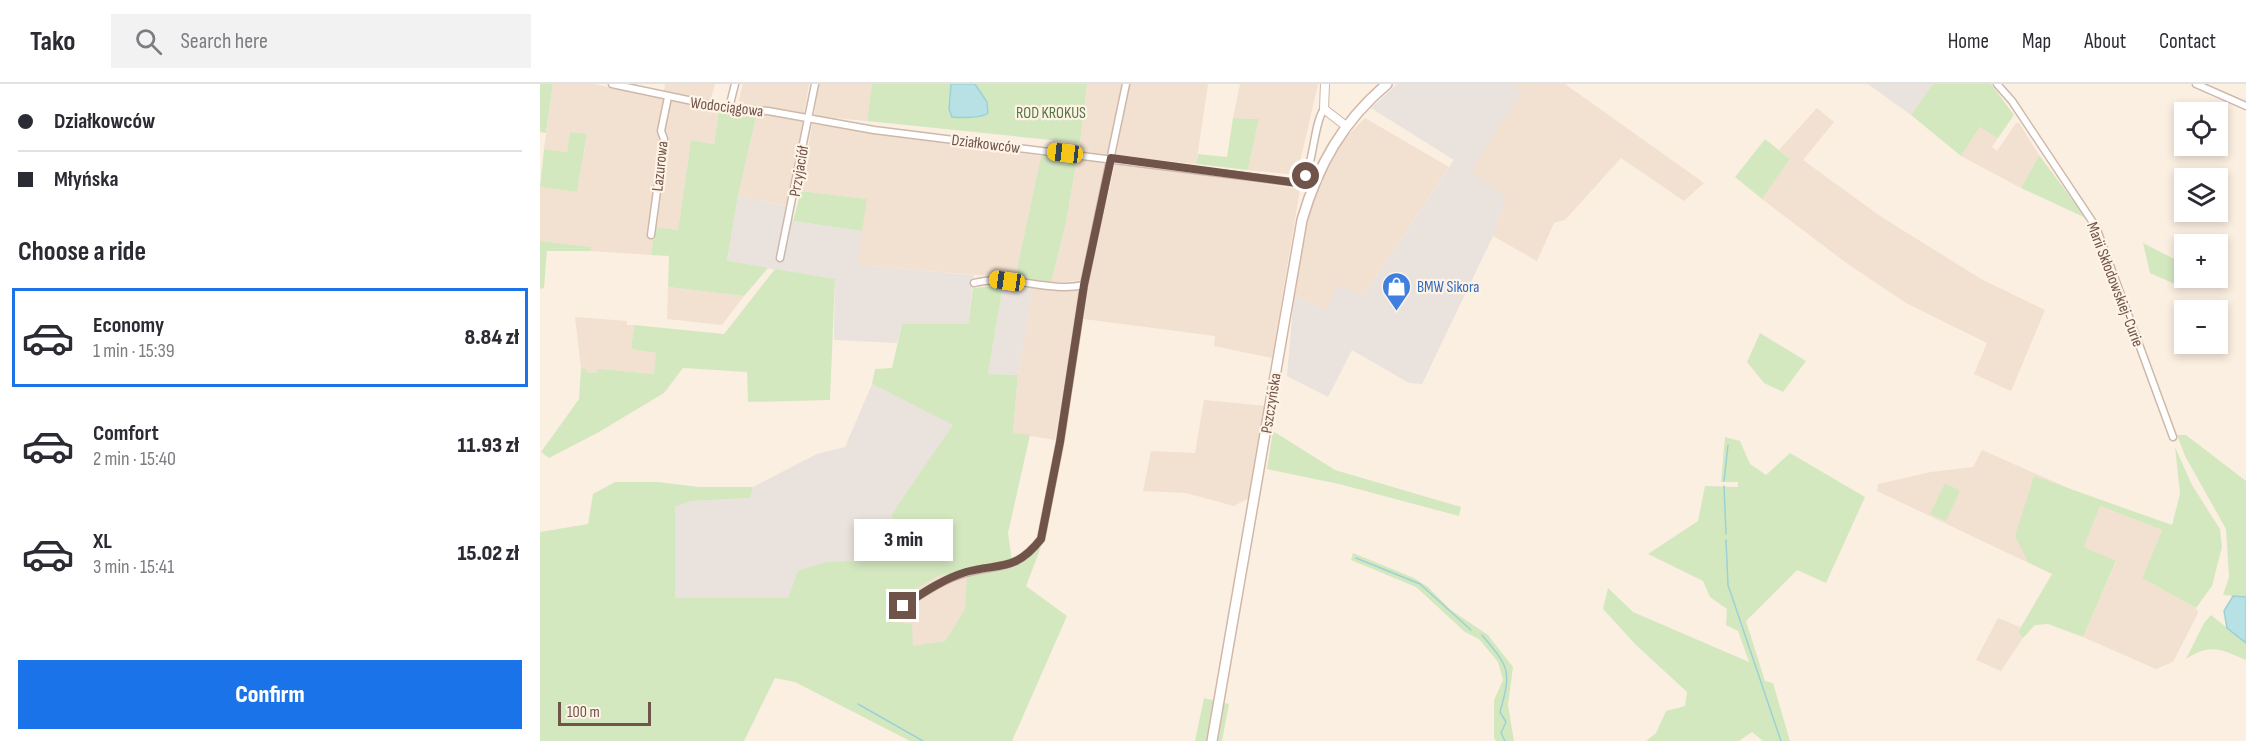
<!DOCTYPE html>
<meta charset="utf-8">
<style>
:root{--surface:#fff;--page:#f2f2f3;--text:#2b2b33;--muted:#7c7c81;--line:#e1e1e2;--accent:#1a73e8}
body{margin:0;font-family:"Sofia Sans Condensed",sans-serif;background:var(--page);color:var(--text);height:100vh;display:flex;flex-direction:column;font-size:22px;white-space:nowrap}
*{box-sizing:border-box;margin:0}
p{font-size:20px;color:var(--muted)}
.icon{flex:none;width:33px;height:33px;fill:none;stroke:currentColor;stroke-width:2;stroke-linecap:round;stroke-linejoin:round}
.map{position:relative;flex:1;overflow:hidden}
.panel{display:flex;flex-direction:column;background:var(--surface);width:540px}
.panel>*{flex:none}
.top-card{display:grid;align-content:center;height:132px;padding:0 18px;background:var(--surface)}
.tools{position:absolute;left:1634px;top:18px;display:grid;gap:12px}
.tools a{display:grid;place-items:center;width:54px;height:54px;border-radius:0px;background:var(--surface);box-shadow:0 3px 9px #0003;font-size:30px}
.scale{position:absolute;left:18px;bottom:15px;width:93px;box-sizing:border-box;padding-left:6px;border:3px solid #715449;border-top:0;font-size:16px;line-height:21px;white-space:nowrap;color:#715449;-webkit-text-stroke:4px #fef3e7;paint-order:stroke}
.end{position:absolute;width:27px;height:27px;margin:-14px;border:8px solid #715449;background:#fff;box-shadow:0 0 0 3px #fff}
.from{border-radius:50%}
.bubble{position:absolute;height:42px;border-radius:0px;background:var(--surface);box-shadow:0 3px 9px #0003;font-size:20px;font-weight:800;line-height:42px;text-align:center}
.car{position:absolute;width:18px;height:36px;margin:-18px -9px;border-radius:8px;box-shadow:0 0 4px 2px #0007;background:linear-gradient(#f5c518 24%,#345 0 40%,#f5c518 0 76%,#345 0 86%,#f5c518 0)}
.top-card b{display:flex;align-items:center;gap:21px;height:57px;font-size:22px}
.top-card b+b{border-top:2px solid var(--line)}
.top-card i{width:15px;height:15px;background:var(--text)}
ul{padding:0;list-style:none}
li{display:flex;align-items:center;gap:18px;height:99px;margin:0 12px 9px;padding:0 6px;border:3px solid transparent;border-radius:0px}
li div{flex:1}
li b{display:block;font-size:22px}
li em{font-style:normal;font-weight:800}
li.selected{border-color:var(--accent)}
li>.icon{width:54px;height:54px;stroke-width:1.5}
h2{padding:0 18px;font-size:27px;line-height:72px}
.action{display:flex;gap:12px;margin-top:auto;padding:12px 18px}
.action a{flex:1;height:69px;border-radius:0px;background:var(--accent);color:#fff;font-size:24px;font-weight:800;line-height:69px;text-align:center}
header{display:flex;align-items:center;gap:36px;box-sizing:border-box;height:84px;padding:0 30px;background:var(--surface);border-bottom:2px solid var(--line)}
header strong{font-size:28px}
nav{display:flex;gap:33px;margin-inline-start:auto;font-size:21px}
.search{width:420px;height:54px;background:var(--page);display:flex;align-items:center;gap:15px;box-sizing:border-box;padding:0 21px;border-radius:0px;color:var(--muted);font-size:22px}
main{display:flex;flex:1;min-height:0}
.map>svg:first-child{display:block}
.residential{fill:#f2e0d0}
.industrial{fill:#eae2dc}
.green{fill:#d4e8c0;fill-rule:evenodd}
.water{fill:#b7e1e4;stroke:#9dd1d5;stroke-width:1.5}
.lines{fill:none;stroke-linecap:round;stroke-linejoin:round}
.stream{stroke:#9dd1d5;stroke-width:1.5}
.minor-casing{stroke:#ceb8ab;stroke-width:9}
.tertiary-casing{stroke:#ceb8ab;stroke-width:10}
.secondary-casing{stroke:#d1b7a9;stroke-width:12}
.minor{stroke:#fff;stroke-width:6}
.tertiary{stroke:#fff;stroke-width:8}
.secondary{stroke:#fff;stroke-width:9}
.route{stroke:#715449;stroke-width:8}
.labels{text-anchor:middle;stroke-width:4.5;stroke-linejoin:round;paint-order:stroke}
.street-label{font-size:16px;fill:#715449;stroke:#fef3e7}
.park-label{font-size:16px;fill:#557742;stroke:#fef3e7}
.shop-label{font-size:16px;fill:#366cbe;stroke:#fef3e7;text-anchor:start}
</style>
<header>
<strong>Tako</strong>
<div class="search"><svg class="icon" aria-label="search" viewBox="0 0 24 24"><circle cx="10" cy="10" r="6"/><path d="M15 15l6 6"/></svg>Search here</div>
<nav><a>Home</a><a>Map</a><a>About</a><a>Contact</a></nav>
</header>
<main>
<section class="panel">
<div class="top-card">
<b><i class="from"></i>Działkowców</b>
<b><i></i>Młyńska</b>
</div>
<h2>Choose a ride</h2>
<ul>
<li class="selected"><svg class="icon" aria-label="car" viewBox="0 0 24 24"><path d="M5 17H2v-5l4-1 3-4h7l3 4 3 1v5h-3M9 17h6M6 11h13"/><circle cx="7" cy="17" r="2"/><circle cx="17" cy="17" r="2"/></svg><div><b>Economy</b><p>1 min · 15:39</p></div><em>8.84 zł</em></li>
<li><svg class="icon" aria-label="car" viewBox="0 0 24 24"><path d="M5 17H2v-5l4-1 3-4h7l3 4 3 1v5h-3M9 17h6M6 11h13"/><circle cx="7" cy="17" r="2"/><circle cx="17" cy="17" r="2"/></svg><div><b>Comfort</b><p>2 min · 15:40</p></div><em>11.93 zł</em></li>
<li><svg class="icon" aria-label="car" viewBox="0 0 24 24"><path d="M5 17H2v-5l4-1 3-4h7l3 4 3 1v5h-3M9 17h6M6 11h13"/><circle cx="7" cy="17" r="2"/><circle cx="17" cy="17" r="2"/></svg><div><b>XL</b><p>3 min · 15:41</p></div><em>15.02 zł</em></li>
</ul>
<div class="action"><a>Confirm</a></div>
</section>
<div class="map">
<svg width="1706" height="657" viewBox="0 0 1706 657">
<rect width="100%" height="100%" fill="#fbefe1"/>
<path class="residential" d="M13,0H54L179,26L174,60L151,56L138,146L115,143L111,171L51,167V163L0,157V103L37,108L47,51L30,48L27,68L4,65Z
M125,0H175L170,17L124,7Z
M203,0H269L264,29L198,20Z
M279,0H332L327,37L274,32Z
M547,0H583L542,196L511,199L526,139L540,59Z
M589,0H668L656,80L576,72Z
M700,0H778L757,91L708,86L719,35L693,34Z
M971,0H1025L1164,99L1144,117L1081,74L1025,136L1014,139L997,177L953,152L966,114L930,87L981,8Z
M1277,24L1294,38L1263,76L1340,132L1441,195L1505,226L1471,307L1434,290L1447,259L1366,219L1305,178L1222,115L1250,75L1239,66Z
M217,29L264,36L250,123L198,112Z
M825,34L909,83L824,211L786,226L754,212L764,148L780,99L806,53Z
M1476,39H1479L1499,71L1481,104L1421,72L1441,42L1458,54L1452,63L1457,67Z
M272,40L501,72L475,194L317,181L326,115L261,107Z
M575,79L760,105L732,274L674,262L675,252L544,235L550,192Z
M128,203L204,212L182,241L127,235Z
M493,203L539,205L515,356L473,349L478,291Z
M35,233L87,237V241H94L91,265L117,269L114,290L63,285L57,289L45,288V285L41,284Z
M664,316L726,322L711,413L694,422L646,409L603,407L611,367L655,369Z
M1442,366L1544,411L1512,490L1337,407L1338,400L1391,388L1433,383Z
M1560,422L1622,446L1602,494L1656,524L1658,529L1633,578L1616,585L1543,553L1576,478L1544,463Z
M400,491H427L425,525L405,557L372,563L356,539V517Z
M1458,534L1480,543L1478,548L1483,554L1461,587L1436,576Z"/>
<path class="industrial" d="M857,0H971L982,7L931,87L966,114L953,152L882,300L869,299L812,266L788,313L747,292L754,212L786,226L798,201L824,211L914,76L831,24Z
M1328,0H1393L1371,31Z
M198,112L249,123L253,137L322,147L318,181L434,191L428,240H362L357,259L294,256L295,195L187,178Z
M463,201L493,203L478,291L448,290Z
M332,300L414,341L351,431L365,456L344,475L286,478L248,514H135V421L152,417L209,414L213,403L277,370L305,363Z"/>
<path class="green" d="M0,0H13L6,49L0,48Z
M332,0H547L540,59L327,37Z
M1393,0H1451L1474,31L1458,54L1440,43L1421,72L1371,31Z
M179,26L217,29L198,112L187,177L228,184L204,212L128,203L129,172L111,171L115,143L138,146L151,56L174,60Z
M693,34L719,35L708,86L656,80L658,70L687,73Z
M30,48L47,50L37,108L0,103L4,65L27,68Z
M1225,55L1250,75L1222,115L1195,93Z
M1499,71L1546,134L1481,104Z
M501,72L537,75L526,139L511,199L475,194Z
M261,107L327,115L322,147L253,137Z
M0,157L51,163V167H7L4,204L0,205Z
M1603,159L1644,180V194L1674,195L1644,204L1610,189Z
M235,185L295,195L290,316L208,318L207,288L143,284L124,309L59,348L9,374L1,368L39,315L41,284L45,285L46,288L56,289L58,285H63L114,290L116,269L91,265L94,241L184,250Z
M463,201L448,290L478,291L473,349L490,351L468,449L473,484L501,463L486,502L527,532L472,657H370L255,598L235,594L204,657H0V448L48,440L53,410L75,398H118L159,403H213L210,414L152,417L135,422V514H248L258,487L286,478L344,475L365,456L351,431L413,341L332,300L335,285L352,284L362,240H428L433,204ZM400,491H427L425,525L405,557L373,562L372,540L356,538V517Z
M1220,249L1266,277L1243,308L1224,299L1207,278Z
M733,347L795,386L921,423L919,432L799,400L727,385Z
M1637,351H1646L1706,397V513L1683,511L1689,493L1686,445L1645,372Z
M1185,353L1200,357L1210,380L1226,391L1250,369L1325,413L1286,499L1257,486L1206,537L1225,597L1233,599L1250,657H1223L1212,648L1199,657H1106L1116,649L1126,627L1145,622L1147,608L1096,561L1063,525L1068,504L1093,528L1209,578L1198,547L1186,541L1187,525L1170,513L1163,497L1108,470L1158,437L1165,402L1198,403V398H1181Z
M1635,363L1652,401L1680,445L1682,463L1672,502L1656,524L1602,494L1622,446L1560,422L1544,463L1576,477L1543,553L1508,540L1495,541L1483,554L1478,548L1512,490L1488,478L1475,452L1494,392L1632,441L1640,410Z
M1405,399L1420,407L1406,437L1390,430Z
M813,469L874,494L888,503L911,526L948,551L973,583L968,621L974,657H956L954,654V616L963,596L958,578L939,555L925,548L876,503L811,476Z
M1671,531L1706,559V576C1680,565 1671,559 1646,575L1664,539Z
M664,614L689,620L682,657H655Z"/>
<path class="water" d="M411,0H435L447,18L448,29C443,34 421,34 412,33L409,25Z
M1693,512L1706,513V559L1687,544L1684,527Z"/>
<g class="lines">
<path class="stream" d="M1184,397L1188,361
M1184,402L1186,450
M1186,456L1188,501L1241,657
M816,474L880,500L931,546
M942,551C969,583 972,586 960,628L966,638L961,649L965,657
M318,620L383,657"/>
<defs>
<path id="minor" d="M72,0L181,23L228,27L334,46L758,99C774,94 772,41 784,25
M1457,0L1472,17L1556,143L1633,353
M1656,0L1706,22
M189,24L195,0
M111,151L124,55L121,47L128,13
M240,174L275,0
M434,199C470,189 507,209 544,201
M363,522C383,509 403,495 426,489C460,479 475,488 501,455L520,358L544,201L586,0"/>
<path id="tertiary" d="M785,0L784,25L806,42"/>
<path id="secondary" d="M672,657L762,136C778,81 803,37 847,0"/>
</defs>
<use href="#minor" class="minor-casing"/>
<use href="#tertiary" class="tertiary-casing"/>
<use href="#secondary" class="secondary-casing"/>
<use href="#minor" class="minor"/>
<use href="#tertiary" class="tertiary"/>
<use href="#secondary" class="secondary"/>
</g>
<g class="lines">
<path class="route" d="M363,522C383,509 403,495 426,488C460,479 475,488 501,455L520,358L544,201L571,74L758,99L766,92"/>
</g>
<defs>
<symbol id="shop-pin" viewBox="-11 -11 22 30"><path d="M0 17L-7.5 6A9.5 9.5 0 1 1 7.5 6Z" fill="#3f7fe0" stroke="#fef3e7"/><path d="M-5-2.5h2.3a2.7 3.5 0 0 1 5.4 0H5L5.5 6h-11ZM-1.5-2.5h3a1.5 2.3 0 0 0-3 0Z" fill="#fff"/></symbol>
</defs>
<g fill-rule="evenodd">
<use href="#shop-pin" x="840" y="186" width="33" height="45"/>
</g>
<g class="labels">
<g class="street-label">
<text transform="translate(187 22) rotate(7)" y="6">Wodociągowa</text>
<text transform="translate(446 59) rotate(7)" y="6">Działkowców</text>
<text transform="translate(119 82) rotate(-84)" y="6">Lazurowa</text>
<text transform="translate(258 87) rotate(-80)" y="6">Przyjaciół</text>
<text transform="translate(1576 200) rotate(69)" y="6">Marii Skłodowskiej-Curie</text>
<text transform="translate(730 319) rotate(-81)" y="6">Pszczyńska</text>
</g>
<g class="park-label">
<text x="511" y="34">ROD KROKUS</text>
</g>
<g class="shop-label">
<text x="877" y="208">BMW Sikora</text>
</g>
</g>
</svg>
<div class="tools">
<a><svg class="icon" aria-label="locate" viewBox="0 0 24 24"><circle cx="12" cy="12" r="6"/><path d="M12 2v4M12 18v4M2 12h4M18 12h4"/></svg></a>
<a><svg class="icon" aria-label="layers" viewBox="0 0 24 24"><path d="M12 4l9 5-9 5-9-5zM3 14l9 5 9-5"/></svg></a>
<a>+</a>
<a>−</a>
</div>
<div class="scale">100 m</div>
<i class="end from" style="left:766px;top:92px"></i>
<i class="end" style="left:363px;top:522px"></i>
<div class="bubble" style="left:314px;top:435px;width:99px">3 min</div>
<i class="car" style="left:525px;top:69px;rotate:277deg"></i>
<i class="car" style="left:467px;top:197px;rotate:278deg"></i>
</div>
</main>
